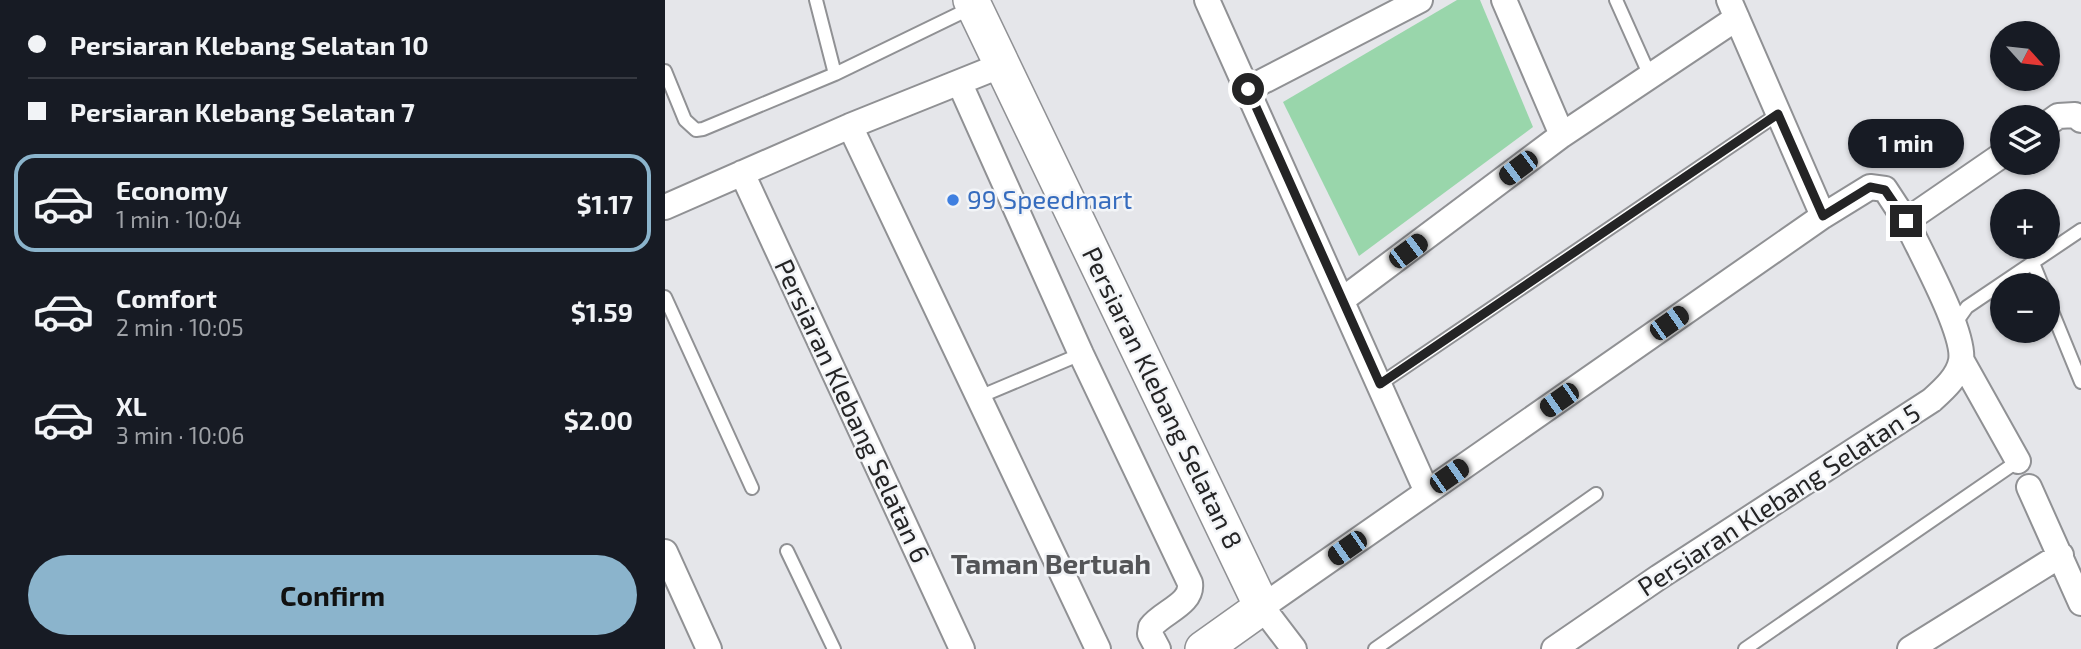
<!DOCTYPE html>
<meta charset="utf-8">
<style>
:root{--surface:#171b24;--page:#20242c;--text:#f1f3f6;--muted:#9ea1a6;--line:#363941;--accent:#8bb4cc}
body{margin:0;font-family:"Exo 2",sans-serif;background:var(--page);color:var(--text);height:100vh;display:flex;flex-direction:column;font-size:26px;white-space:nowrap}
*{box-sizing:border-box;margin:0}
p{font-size:23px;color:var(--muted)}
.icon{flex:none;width:38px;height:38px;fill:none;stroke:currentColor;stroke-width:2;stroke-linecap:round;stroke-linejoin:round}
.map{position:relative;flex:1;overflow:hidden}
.details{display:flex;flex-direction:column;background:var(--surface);width:665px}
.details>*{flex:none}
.top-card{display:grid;align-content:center;height:154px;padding:0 28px;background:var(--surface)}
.needle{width:46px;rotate:117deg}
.buttons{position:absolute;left:1325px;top:21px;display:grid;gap:14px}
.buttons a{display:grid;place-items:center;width:70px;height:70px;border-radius:50%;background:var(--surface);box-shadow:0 2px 5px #0004;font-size:35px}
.end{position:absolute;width:32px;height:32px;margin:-16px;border:9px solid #242425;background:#fff;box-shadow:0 0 0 4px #fff}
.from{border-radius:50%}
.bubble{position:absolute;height:49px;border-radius:24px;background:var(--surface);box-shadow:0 2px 5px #0004;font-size:23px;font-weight:700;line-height:49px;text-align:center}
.car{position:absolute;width:21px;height:42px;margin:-21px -10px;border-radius:9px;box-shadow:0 0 5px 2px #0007;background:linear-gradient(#222 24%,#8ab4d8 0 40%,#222 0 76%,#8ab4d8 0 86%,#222 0)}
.top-card b{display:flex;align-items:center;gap:24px;height:66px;font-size:26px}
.top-card b+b{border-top:2px solid var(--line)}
.top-card i{width:18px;height:18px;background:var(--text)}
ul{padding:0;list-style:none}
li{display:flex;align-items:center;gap:21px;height:98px;margin:0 14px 10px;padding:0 14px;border:4px solid transparent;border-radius:21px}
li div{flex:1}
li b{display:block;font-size:26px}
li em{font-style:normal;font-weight:700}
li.current{border-color:var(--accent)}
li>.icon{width:63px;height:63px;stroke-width:1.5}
.primary-button{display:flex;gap:14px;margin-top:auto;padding:14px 28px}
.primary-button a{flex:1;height:80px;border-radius:42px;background:var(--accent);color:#111;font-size:28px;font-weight:700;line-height:80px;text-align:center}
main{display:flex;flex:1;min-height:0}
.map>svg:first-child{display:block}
.green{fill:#99d6ab}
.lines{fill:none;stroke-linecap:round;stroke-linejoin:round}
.lane-casing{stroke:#909194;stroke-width:16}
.street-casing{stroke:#909194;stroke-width:28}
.secondary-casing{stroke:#909194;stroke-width:38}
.lane{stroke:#fff;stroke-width:12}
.street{stroke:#fff;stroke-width:24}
.secondary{stroke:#fff;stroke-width:35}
.route{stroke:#242425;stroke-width:9}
.shop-dot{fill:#3f7fe0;stroke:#f2f4f7;stroke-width:2.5}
.labels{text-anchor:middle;stroke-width:5;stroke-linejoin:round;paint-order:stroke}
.shop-label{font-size:26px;fill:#366cbe;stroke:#f2f4f7;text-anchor:start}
.street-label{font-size:26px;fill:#242425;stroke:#f2f4f7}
.neighbourhood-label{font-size:28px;font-weight:bold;fill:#545558;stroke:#f2f4f7}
</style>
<main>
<section class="details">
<div class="top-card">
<b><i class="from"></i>Persiaran Klebang Selatan 10</b>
<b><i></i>Persiaran Klebang Selatan 7</b>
</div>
<ul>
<li class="current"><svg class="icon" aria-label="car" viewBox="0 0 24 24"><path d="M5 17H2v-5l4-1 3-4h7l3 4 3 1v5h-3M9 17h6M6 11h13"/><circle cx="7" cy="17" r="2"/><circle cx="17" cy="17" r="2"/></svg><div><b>Economy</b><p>1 min · 10:04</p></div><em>$1.17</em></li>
<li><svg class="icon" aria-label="car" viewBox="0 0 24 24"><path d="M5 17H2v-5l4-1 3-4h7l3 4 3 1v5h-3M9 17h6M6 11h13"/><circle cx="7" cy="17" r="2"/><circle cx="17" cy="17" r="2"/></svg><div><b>Comfort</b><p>2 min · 10:05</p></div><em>$1.59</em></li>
<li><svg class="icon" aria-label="car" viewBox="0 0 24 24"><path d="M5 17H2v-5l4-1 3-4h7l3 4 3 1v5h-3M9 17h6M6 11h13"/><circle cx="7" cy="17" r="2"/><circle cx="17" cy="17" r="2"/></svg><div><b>XL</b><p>3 min · 10:06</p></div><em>$2.00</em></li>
</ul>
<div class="primary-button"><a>Confirm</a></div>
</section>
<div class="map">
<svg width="1416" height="649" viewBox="0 0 1416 649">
<rect width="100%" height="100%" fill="#e5e6ea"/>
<path class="green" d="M792,0H815L868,127L694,256L618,102Z"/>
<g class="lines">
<defs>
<path id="lane" d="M151,0L170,74
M951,0L985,76
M0,71L20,120L31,130L38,129L170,74L308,7
M1368,263L1377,285
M0,297L87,488
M1382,299L1416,382
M1290,324L1302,307L1416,230
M715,384L1113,114
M314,397L416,354
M122,551L169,649
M710,649L931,494
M1080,649L1353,461"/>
<path id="street" d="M542,0L762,492
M839,0L897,135
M1064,0L1158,216
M295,84L416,354L525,583C528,604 497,612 486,627L485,634L493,649
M583,89L755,0
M1382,124L1393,116L1410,115L1416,120
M185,126L433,649
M77,173L297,649
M0,207L185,126L337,65
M677,300L897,135L1072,18
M1297,361L1353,461
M1364,487L1416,603
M0,552L44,649
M629,649L597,607L1158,216L1205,187L1220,189L1241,221
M889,649L994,577L1267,400C1278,390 1293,377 1296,361C1301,333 1254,250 1241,221L1337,155
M1245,649L1396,555"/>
<path id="secondary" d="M306,0L597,607L538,649"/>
</defs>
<use href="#lane" class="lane-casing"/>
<use href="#street" class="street-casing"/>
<use href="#secondary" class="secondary-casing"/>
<use href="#lane" class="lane"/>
<use href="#street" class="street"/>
<use href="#secondary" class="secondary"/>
</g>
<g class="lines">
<path class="route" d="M583,89L715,384L1113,114L1158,216L1205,187L1220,190L1241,221"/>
</g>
<circle class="shop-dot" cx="288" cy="200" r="7"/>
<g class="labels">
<g class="shop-label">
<text x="302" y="209">99 Speedmart</text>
</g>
<g class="street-label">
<text transform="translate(497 398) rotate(64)" y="9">Persiaran Klebang Selatan 8</text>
<text transform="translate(187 411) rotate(65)" y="9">Persiaran Klebang Selatan 6</text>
<text transform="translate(1114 500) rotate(-33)" y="9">Persiaran Klebang Selatan 5</text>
</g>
<g class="neighbourhood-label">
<text x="386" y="574">Taman Bertuah</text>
</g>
</g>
</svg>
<div class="buttons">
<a><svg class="needle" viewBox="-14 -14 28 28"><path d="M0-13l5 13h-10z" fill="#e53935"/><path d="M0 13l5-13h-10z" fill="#9ea1a6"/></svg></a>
<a><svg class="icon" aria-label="layers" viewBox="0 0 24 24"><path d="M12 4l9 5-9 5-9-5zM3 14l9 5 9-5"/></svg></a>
<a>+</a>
<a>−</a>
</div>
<i class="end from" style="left:583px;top:89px"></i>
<i class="end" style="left:1241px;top:221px"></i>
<div class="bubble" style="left:1183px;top:119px;width:116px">1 min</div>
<i class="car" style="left:853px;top:168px;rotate:233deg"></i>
<i class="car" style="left:743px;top:251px;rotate:53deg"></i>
<i class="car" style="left:1004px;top:323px;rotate:55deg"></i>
<i class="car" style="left:894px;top:400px;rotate:235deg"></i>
<i class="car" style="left:784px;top:476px;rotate:55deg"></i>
<i class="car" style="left:682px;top:548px;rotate:235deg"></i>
</div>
</main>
